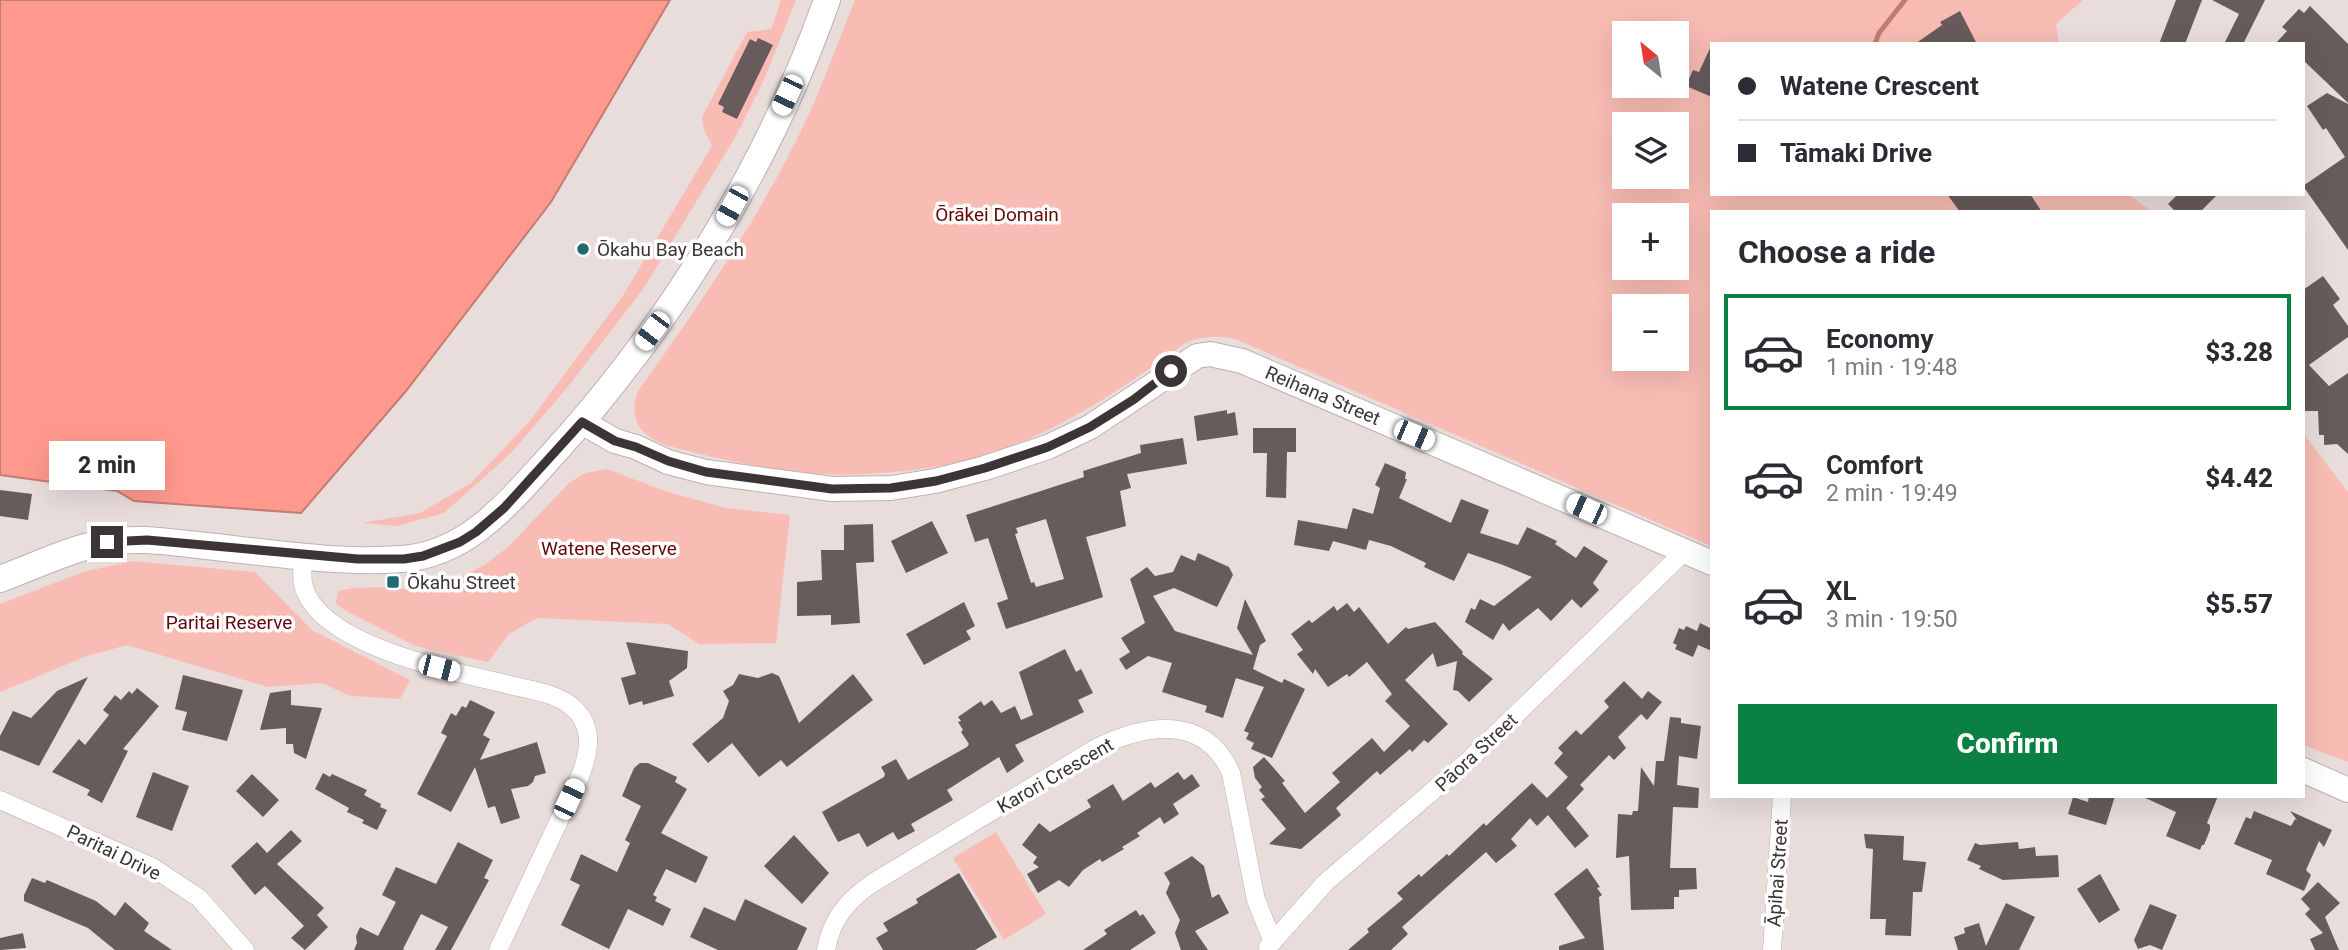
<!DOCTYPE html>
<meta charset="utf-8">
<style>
:root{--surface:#fff;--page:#f2f2f3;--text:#2b2b33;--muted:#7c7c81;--line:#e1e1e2;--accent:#0b8043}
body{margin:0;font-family:Roboto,sans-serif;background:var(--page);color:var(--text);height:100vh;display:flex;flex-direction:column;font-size:26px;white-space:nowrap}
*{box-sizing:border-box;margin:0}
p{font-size:23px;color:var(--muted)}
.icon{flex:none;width:38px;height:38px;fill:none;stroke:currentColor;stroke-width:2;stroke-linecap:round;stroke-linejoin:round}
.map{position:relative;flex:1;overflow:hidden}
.panel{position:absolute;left:1710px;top:210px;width:595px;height:588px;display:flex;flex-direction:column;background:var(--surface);border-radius:0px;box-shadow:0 7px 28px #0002}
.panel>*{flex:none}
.top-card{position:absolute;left:1710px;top:42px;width:595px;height:154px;border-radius:0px;box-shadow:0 7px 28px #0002;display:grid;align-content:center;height:154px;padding:0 28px;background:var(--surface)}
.needle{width:46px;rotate:330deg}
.buttons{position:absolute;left:1612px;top:21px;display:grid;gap:14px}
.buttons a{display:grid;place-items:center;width:77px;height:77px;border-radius:0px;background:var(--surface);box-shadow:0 7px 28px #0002;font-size:35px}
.end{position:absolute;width:32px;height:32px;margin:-16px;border:9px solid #3b3635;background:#fff;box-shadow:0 0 0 4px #fff}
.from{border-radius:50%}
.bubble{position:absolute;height:49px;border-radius:0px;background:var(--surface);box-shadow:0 7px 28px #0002;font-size:23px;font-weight:800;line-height:49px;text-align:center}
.car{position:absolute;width:21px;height:42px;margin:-21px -10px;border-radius:9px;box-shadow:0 0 5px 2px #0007;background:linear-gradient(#fff 24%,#345 0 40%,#fff 0 76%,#345 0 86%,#fff 0)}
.top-card b{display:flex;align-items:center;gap:24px;height:66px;font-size:26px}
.top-card b+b{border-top:2px solid var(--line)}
.top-card i{width:18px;height:18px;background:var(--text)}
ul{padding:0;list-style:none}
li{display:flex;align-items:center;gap:21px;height:116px;margin:0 14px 10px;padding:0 14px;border:4px solid transparent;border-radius:0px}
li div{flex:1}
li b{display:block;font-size:26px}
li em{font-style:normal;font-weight:800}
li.on{border-color:var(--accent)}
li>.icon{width:63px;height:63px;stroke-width:1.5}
h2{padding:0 28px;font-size:32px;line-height:84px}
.button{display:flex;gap:14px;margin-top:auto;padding:14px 28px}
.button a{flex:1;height:80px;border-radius:0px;background:var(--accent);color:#fff;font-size:28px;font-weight:800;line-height:80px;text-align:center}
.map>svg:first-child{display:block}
.green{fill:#f8bcb4;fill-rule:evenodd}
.water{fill:#ff998d;stroke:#c47b73;stroke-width:2}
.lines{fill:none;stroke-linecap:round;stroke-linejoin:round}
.stream{stroke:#c47b73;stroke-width:5}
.building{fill:#675c5b;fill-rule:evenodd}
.street-casing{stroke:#bdb1b0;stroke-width:19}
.secondary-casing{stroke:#bdb1b0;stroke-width:26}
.primary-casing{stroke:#bdb1b0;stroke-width:28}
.street{stroke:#fff;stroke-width:18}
.secondary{stroke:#fff;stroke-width:24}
.primary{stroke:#fff;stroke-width:26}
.route{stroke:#3b3635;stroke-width:9}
.poi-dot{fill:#1f6973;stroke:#fff;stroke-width:2.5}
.labels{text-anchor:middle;stroke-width:7;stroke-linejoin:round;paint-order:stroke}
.park-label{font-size:19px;fill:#630808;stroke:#fff}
.poi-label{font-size:19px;fill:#3b3635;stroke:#fff;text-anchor:start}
.street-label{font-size:19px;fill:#3b3635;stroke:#fff}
</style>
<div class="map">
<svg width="2348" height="950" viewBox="0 0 2348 950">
<rect width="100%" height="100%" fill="#e9dddb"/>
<path class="green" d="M781,0H796L763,82L736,136L644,288L566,389L511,453L444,513L397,526L362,523L420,513L471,483L529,422L622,297L712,146L704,130L702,117L747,32L771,29Z
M855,0H2083L2056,24L2059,44H1712V194H2128L2152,212H1712L1711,546L1235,339C1217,335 1202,336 1185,343C1117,393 1047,440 965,461C938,467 908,471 881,473C819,479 756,468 696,453C679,448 655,445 643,431C632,419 633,404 638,391C701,303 763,213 809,114C826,77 839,38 855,0ZM1624,33H1676V86H1624ZM1624,124H1676V177H1624ZM1624,215H1676V268H1624ZM1624,306H1676V359H1624Z
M2303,433L2348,492V762L2303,745Z
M607,469L665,491L726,508L790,515L776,643L699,644L668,624L537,618L509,634L488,662L415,646L346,611L336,603L338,591L353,588L385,587L418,591L452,581L484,565L507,548L569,483L585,473Z
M132,561L255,572L312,630L410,680L400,699L350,696L322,683L268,687L127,645L87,656L0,692V604L83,572Z
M996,832L1046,914L1004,940L953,858Z"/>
<path class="water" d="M0,0H670L551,202L406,391L301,513L134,501L117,491L0,475Z"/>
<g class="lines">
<path class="stream" d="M1875,44L1879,33L1905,0"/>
</g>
<path class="building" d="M2176,0H2202L2185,44H2159Z
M2212,0H2265L2243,44H2224L2239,14Z
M2310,6L2348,44V103L2303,60V44H2275L2287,31L2282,27L2299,9L2304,13Z
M1960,11L1977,44H1915L1942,25L1940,22Z
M758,38L773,45L737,119L722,112L724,107L718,104L750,39L756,42Z
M1712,44V97L1686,86L1693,70L1699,72Z
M2327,93L2348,104V250L2303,186L2345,157L2326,128L2323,130L2307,106Z
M1947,194H2030L2042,212H1960Z
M2178,194H2218L2200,212H2176L2168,204Z
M2323,276L2340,299L2333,305L2348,326V337L2309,365L2329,386L2348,373V454L2337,444L2324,445V435H2319L2318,411H2303V290Z
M1227,410V414L1235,412L1238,435L1197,441L1194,416Z
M1253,428H1296V452H1287L1286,498L1266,497L1267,453H1253Z
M1183,438L1187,464L1127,474L1131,488L1120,491L1126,526L1086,537L1103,597L1006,629L997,603L1008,599L988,538L975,542L966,515L1084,477L1083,471L1141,453L1140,445ZM1046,519L1064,579L1036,587L1034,582L1031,583L1015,534L1018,533L1016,528Z
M1385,463L1406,472L1405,479H1407L1399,498L1451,523L1461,499L1489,510L1480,533L1518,545L1527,527L1557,541L1555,544L1576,558L1584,546L1608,561L1593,583L1599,590L1581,608L1572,599L1551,621L1538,608L1509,631L1503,623L1493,640L1465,622L1471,608L1475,610L1480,599L1494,606L1532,577L1503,565L1468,553L1454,581L1424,567L1426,563L1391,546L1369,540L1366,550L1333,541L1329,551L1294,545L1298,520L1347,529L1353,508L1373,514L1380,488L1375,485Z
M0,490L32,494L28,520L0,516Z
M932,521L948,553L906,573L891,541Z
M873,524L874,562L856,563L860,623L831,625V615L797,616V582L822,580L821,550H844V525Z
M1198,553L1229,567L1233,575L1217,607L1174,588L1153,596L1175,631L1253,655L1237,628L1245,599L1266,641L1260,645L1253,669L1282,683L1284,679L1305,689L1272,758L1251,749L1254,743L1246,739L1249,733L1244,731L1264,687L1236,678L1223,718L1205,712L1207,706L1162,692L1172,663L1148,656L1126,670L1119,659L1130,652L1121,638L1145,623L1130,579L1147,567L1155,576L1173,572L1181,555L1195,561Z
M964,602L975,626L966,631L971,639L924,665L906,634Z
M1347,603L1354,612L1359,607L1388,644L1406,627L1408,629L1435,622L1463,652L1462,654L1493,679L1469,702L1458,691L1453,690L1457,661L1437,667L1433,653L1405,680L1448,724L1428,743L1424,740L1412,752L1410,749L1380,775L1377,771L1336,808L1341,815L1301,849L1269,844L1286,829L1261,799L1265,797L1259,790L1262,787L1255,778L1253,767L1264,757L1285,781L1282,783L1305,813L1340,782L1332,773L1372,738L1384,752L1410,726L1385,701L1392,694L1367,662L1349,677L1347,674L1328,687L1315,669L1313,674L1297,654L1303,650L1291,634L1309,620L1312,623L1334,606L1337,611Z
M1700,623L1712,629V651L1698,645L1693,657L1675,649L1677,645L1673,643L1679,628L1684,630L1686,626L1697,631Z
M626,642L688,651L687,668L669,681L674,696L643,705L642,701L629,705L621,678L636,674Z
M1065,649L1076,672L1081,669L1093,693L1078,700L1084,712L1015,745L1024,761L1007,773L999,757L947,790L953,800L911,824L915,831L898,840L893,832L867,847L859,833L838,842L822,812L884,777L885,774L881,767L896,759L908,780L967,747L969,744L961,732L963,730L958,722L961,721L958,717L981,701L984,706L992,700L1001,713L1015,706L1021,720L1033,715L1019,672Z
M772,673L779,676L799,723L853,674L873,700L787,767L781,760L759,777L732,743L708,763L692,744L723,718L729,701L723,691L733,685L739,674L758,678Z
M183,675L243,690L227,741L182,730L187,712L175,709Z
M88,677L39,766L0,750V736L13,711L31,718L57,691Z
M1624,681L1642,699L1648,691L1662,702L1647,720L1641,714L1618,737L1626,748L1614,760L1609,755L1580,785L1584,789L1566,808L1589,836L1575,848L1548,815L1537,826L1530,818L1511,839L1517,846L1496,863L1486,852L1402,927L1408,934L1391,950H1348L1369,932L1367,929L1403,899L1397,893L1419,874L1421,877L1447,854L1449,856L1484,823L1486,826L1532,783L1547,798L1568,777L1554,763L1563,753L1558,748L1576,730L1581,735L1609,707L1604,701Z
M137,688L159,706L123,749L128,751L102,803L87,795L90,790L52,772L79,739L85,745L109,715L103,710L115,695L121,700L129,691L132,694Z
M291,690V705L322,708L306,759L294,753L293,744H286V728L260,730L270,693Z
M470,700L495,712L483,735L490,739L480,760L537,742L546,773L535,776L533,782L528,786L511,789L520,818L501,824L495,806L488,808L475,767L451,812L417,794L447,736L441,733L451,713L456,716L462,706L466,708Z
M1670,717L1681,718V723L1701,726L1697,759L1679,756L1677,785L1699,788L1698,808L1673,807L1670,868H1696L1697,889L1679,890V897H1674V909L1631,910L1629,856L1616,858L1618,814L1632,815L1633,811H1638L1641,767L1654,786L1656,761H1664Z
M640,763H648L677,777L675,782L687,789L661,833L708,857L696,883L666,869L653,895L657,897L655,901L671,909L663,926L628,909L609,949L561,925L580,885L570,880L581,854L617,872L630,843L625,840L641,806L622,796L634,768Z
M153,772L189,786L172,831L136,817Z
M1178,772L1184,780L1192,774L1200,786L1173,804L1179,814L1164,824L1160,817L1137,833L1140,836L1122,847L1124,849L1102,862L1100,859L1083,870L1069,887L1059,880L1038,893L1027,874L1039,867L1033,863L1037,857L1022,845L1039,823L1050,832L1091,807L1087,800L1113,784L1123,801L1151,782L1155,788Z
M323,773L330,777L332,774L367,790L364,795L381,804L380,807L387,810L377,830L362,823L364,820L347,812L349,808L315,789Z
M252,774L279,800L263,817L236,791Z
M2089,796H2115L2106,825L2068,814L2073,797L2088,802Z
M2141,796H2218L2207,823L2210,825V830L2204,845H2202L2200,850L2166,836L2176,812Z
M2254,811L2291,826L2295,819L2297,820L2290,811L2332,830L2324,847L2319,841L2306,870L2311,875L2304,891L2266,874L2272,860L2234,844L2246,817L2251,819Z
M291,830L302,841L277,864L324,908L317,915L328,927L305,950L291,938L304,926L265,886L255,895L231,866L257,842L267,853Z
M1864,834L1904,836L1903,860L1926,862L1922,892H1913L1911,936L1885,935L1886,919H1870L1873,849L1866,848Z
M794,835L829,873L802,904L764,866Z
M458,842L493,860L484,878L489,880L451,950H435L448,927L421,914L403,949L405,950H354L357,943L356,936L360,927L378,936L396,902L382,895L396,867L436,884Z
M2018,842L2019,849L2035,847L2036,856L2058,855L2059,877L2003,880L1979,869L1981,866L1967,860L1975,843L1980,845Z
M1192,856L1204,866L1212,898L1219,894L1229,913L1195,931L1208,950H1181L1175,933L1180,920L1166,893L1170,883L1164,873Z
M1587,868L1600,887L1597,888L1602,895L1599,897L1600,911L1604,950H1559V946L1585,938L1554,894Z
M959,873L997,937L975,950H883L876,938L888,931L883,923L918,903L916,899Z
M2100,874L2120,910L2099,923L2077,889Z
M32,878L45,883L47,880L96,901L115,916L125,902L149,923L144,931L172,950H115L88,928L24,901V895Z
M2318,882L2340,903L2325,917L2339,950H2315L2310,939L2323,933L2305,914L2310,909L2301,899Z
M745,899L807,928L797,950H718L690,937L704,907L735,921Z
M2006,903L2035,917L2019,950H1958L1954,937L1965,933L1964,928L1979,923L1986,946Z
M2150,904L2177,915L2162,950L2150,945L2138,949L2134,940Z
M1136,910L1140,916L1143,914L1156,933L1130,950H1083L1107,934L1104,930Z
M23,933L26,948L0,950V938Z"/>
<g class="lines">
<defs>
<path id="street" d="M303,556C303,568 300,581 306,593C330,648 456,672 510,685C529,690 556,693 571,706C594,725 590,749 581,774L498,950
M0,800L152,867L199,898L245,950
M1268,947L1326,882L1469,760L1685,551
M826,950C831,920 847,901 871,884L1098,747C1146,724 1205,714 1231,773L1256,900L1273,942
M1772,950L1782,796"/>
<path id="secondary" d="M582,422L615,441L636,447L668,462L706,472L832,489L891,488L935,481L985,468L1048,447L1090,427L1197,356L1210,354L1242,361L1712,563
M2303,770L2348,790"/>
<path id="primary" d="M0,579C35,566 71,548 107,542C137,537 168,542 198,545C265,552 335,564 402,559C469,554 510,501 552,455C670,326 769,165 827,0"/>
</defs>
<use href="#street" class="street-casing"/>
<use href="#secondary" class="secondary-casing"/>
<use href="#primary" class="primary-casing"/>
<use href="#street" class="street"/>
<use href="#secondary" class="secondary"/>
<use href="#primary" class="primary"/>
</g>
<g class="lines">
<path class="route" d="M107,542L147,540L358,559H404L423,556L460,542L476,532L504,508L582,422L615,441L636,447L668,461L706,472L832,489L891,488L936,481L985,468L1048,447L1090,427L1133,400L1171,371"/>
</g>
<g class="poi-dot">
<circle cx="583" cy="249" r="7"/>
<rect x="386" y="575" width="14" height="14" rx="3.5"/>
</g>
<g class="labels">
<g class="park-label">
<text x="997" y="221">Ōrākei Domain</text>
<text x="609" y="555">Watene Reserve</text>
<text x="229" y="629">Paritai Reserve</text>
</g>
<g class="poi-label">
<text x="597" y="256">Ōkahu Bay Beach</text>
<text x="407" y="589">Ōkahu Street</text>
</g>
<g class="street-label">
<text transform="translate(1323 395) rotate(23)" y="7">Reihana Street</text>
<text transform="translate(1476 752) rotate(-43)" y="7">Pāora Street</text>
<text transform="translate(1055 775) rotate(-30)" y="7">Karori Crescent</text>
<text transform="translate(114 852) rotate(26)" y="7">Paritai Drive</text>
<text transform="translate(1777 873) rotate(-86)" y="7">Āpihai Street</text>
</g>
</g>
</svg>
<div class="buttons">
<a><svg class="needle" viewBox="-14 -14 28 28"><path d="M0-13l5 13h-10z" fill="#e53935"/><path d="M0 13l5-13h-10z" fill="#7c7c81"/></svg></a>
<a><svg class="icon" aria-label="layers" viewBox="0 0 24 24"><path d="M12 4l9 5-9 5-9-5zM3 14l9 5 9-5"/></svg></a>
<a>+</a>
<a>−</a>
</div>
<i class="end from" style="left:1171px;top:371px"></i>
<i class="end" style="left:107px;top:542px"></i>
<div class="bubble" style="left:49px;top:441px;width:116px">2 min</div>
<i class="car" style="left:787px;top:95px;rotate:205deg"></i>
<i class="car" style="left:732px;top:206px;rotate:209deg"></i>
<i class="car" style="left:652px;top:331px;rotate:217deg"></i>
<i class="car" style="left:1414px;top:435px;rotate:113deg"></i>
<i class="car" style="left:1586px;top:509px;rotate:294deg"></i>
<i class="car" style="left:439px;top:668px;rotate:104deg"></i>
<i class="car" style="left:569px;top:799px;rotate:25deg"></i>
<div class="top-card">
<b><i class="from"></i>Watene Crescent</b>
<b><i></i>Tāmaki Drive</b>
</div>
<section class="panel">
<h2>Choose a ride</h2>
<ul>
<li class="on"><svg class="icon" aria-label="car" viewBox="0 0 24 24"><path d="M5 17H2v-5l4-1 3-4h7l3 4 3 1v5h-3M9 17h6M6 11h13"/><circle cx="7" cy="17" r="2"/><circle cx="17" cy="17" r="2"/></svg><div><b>Economy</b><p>1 min · 19:48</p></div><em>$3.28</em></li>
<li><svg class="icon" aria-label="car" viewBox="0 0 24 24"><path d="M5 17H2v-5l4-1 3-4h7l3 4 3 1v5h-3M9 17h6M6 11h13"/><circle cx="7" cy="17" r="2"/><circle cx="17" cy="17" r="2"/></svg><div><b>Comfort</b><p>2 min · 19:49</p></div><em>$4.42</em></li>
<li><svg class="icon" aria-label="car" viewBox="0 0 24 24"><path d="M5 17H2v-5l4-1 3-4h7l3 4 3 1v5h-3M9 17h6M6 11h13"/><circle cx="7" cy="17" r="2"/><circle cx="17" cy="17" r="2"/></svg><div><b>XL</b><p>3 min · 19:50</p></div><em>$5.57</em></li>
</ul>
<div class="button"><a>Confirm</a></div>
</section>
</div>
